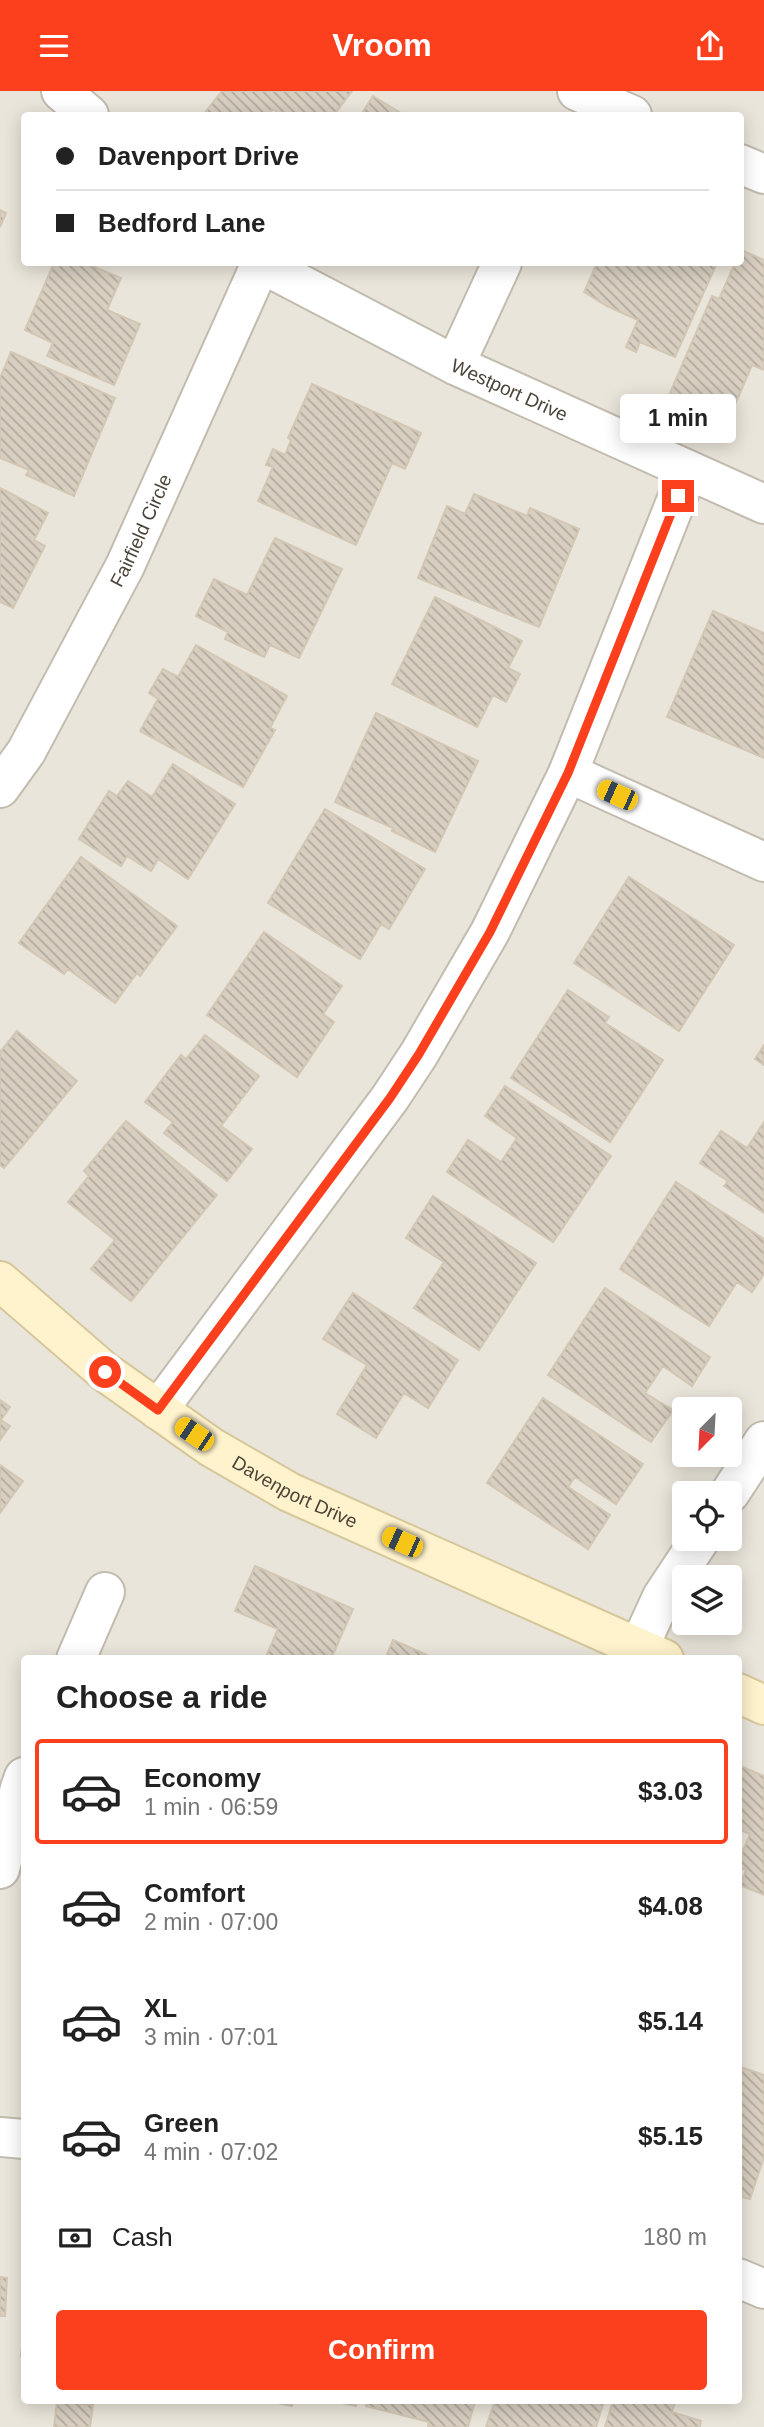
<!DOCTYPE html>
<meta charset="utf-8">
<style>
:root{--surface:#fff;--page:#f2f2f2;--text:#222;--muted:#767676;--line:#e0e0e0;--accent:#fc3f1d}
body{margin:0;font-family:Arial,sans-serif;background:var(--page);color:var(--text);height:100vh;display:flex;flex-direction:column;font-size:26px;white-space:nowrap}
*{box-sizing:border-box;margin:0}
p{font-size:23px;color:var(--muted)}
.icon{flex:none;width:38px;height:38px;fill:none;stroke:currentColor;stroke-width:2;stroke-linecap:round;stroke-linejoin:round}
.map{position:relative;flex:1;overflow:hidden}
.drawer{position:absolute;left:21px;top:1564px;width:721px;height:749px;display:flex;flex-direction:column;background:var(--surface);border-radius:7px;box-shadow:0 4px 18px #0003}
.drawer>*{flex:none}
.guide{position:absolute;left:21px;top:21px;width:723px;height:154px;border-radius:7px;box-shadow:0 4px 18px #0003;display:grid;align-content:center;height:154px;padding:0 35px;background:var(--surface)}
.needle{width:46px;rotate:204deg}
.buttons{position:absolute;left:672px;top:1306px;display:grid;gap:14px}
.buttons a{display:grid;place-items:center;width:70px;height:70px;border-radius:7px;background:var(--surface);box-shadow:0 4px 18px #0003;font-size:35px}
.end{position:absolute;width:32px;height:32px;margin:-16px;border:9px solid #fc3f1d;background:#fff;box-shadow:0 0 0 4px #fff}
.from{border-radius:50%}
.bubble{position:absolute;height:49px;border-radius:7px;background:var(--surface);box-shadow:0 4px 18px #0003;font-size:23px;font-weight:800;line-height:49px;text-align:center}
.car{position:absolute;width:21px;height:42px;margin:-21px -10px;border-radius:9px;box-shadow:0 0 5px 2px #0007;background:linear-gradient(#f5c518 24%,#345 0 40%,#f5c518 0 76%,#345 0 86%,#f5c518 0)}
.guide b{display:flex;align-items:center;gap:24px;height:66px;font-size:26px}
.guide b+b{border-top:2px solid var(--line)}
.guide i{width:18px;height:18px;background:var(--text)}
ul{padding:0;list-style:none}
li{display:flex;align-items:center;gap:21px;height:105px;margin:0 14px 10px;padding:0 21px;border:4px solid transparent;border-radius:7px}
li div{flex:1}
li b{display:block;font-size:26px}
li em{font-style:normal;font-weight:800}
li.selected{border-color:var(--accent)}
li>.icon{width:63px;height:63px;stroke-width:1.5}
h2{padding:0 35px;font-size:32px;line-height:84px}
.pay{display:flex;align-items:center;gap:18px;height:77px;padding:0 35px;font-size:26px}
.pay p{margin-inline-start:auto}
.button{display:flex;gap:14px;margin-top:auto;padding:14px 35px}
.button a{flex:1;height:80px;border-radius:7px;background:var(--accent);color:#fff;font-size:28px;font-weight:800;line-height:80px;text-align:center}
header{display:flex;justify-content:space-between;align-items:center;height:91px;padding:0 35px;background:var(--accent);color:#fff;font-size:32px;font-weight:800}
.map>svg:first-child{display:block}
.residential{fill:#eae5da;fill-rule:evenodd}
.building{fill:url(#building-back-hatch);stroke:#d3c7b4;stroke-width:2}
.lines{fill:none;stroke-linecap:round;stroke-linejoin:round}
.street-casing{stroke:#c2bbae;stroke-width:42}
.secondary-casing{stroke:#d6c79b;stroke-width:42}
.street{stroke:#fff;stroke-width:38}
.secondary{stroke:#fff3cd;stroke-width:38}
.route{stroke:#fc3f1d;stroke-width:9}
.labels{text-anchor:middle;stroke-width:6;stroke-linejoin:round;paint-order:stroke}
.street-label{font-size:19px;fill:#4b4439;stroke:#fff}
</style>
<header><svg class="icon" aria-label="menu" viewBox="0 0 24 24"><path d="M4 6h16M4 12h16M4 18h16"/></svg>Vroom<svg class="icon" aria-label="share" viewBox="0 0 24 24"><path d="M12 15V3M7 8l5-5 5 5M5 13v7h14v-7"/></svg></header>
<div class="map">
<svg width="764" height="2336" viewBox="0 0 764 2336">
<defs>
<pattern id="building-back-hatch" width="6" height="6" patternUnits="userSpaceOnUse" patternTransform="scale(1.75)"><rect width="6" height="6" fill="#d8cfc1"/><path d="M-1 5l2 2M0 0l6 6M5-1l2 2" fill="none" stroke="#b1aa9e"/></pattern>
</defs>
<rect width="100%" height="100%" fill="#f6f3ec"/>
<path class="residential" d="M0,0H764V2336H0ZM24,24H740V172H24ZM684,1318H730V1363H684ZM684,1402H730V1447H684ZM684,1486H730V1531H684ZM24,1568H738V2310H24Z"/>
<path class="building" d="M222,0H352L334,24H281L273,18L269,24H203Z
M373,5L404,24H361Z
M0,119L6,122L0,136Z
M741,159L764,169V279L752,274L729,328L670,302L712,205L719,208L735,172H740Z
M54,172H85L121,187L107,219L140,233L114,294L47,265L53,252L25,239Z
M597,172H717L675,266L640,251L636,261L626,256L638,229L607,215L584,201Z
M11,261L115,307L74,405L26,384L29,379L0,367V287Z
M312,293L421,342L405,378L392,372L356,454L258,410L273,376L266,374L273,358L285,364L291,349L288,347Z
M0,397L48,422L34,449L45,455L13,517L0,511Z
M474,403L527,425L530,417L579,438L539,536L418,487L447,415L465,423Z
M275,447L342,478L299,567L270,554L264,566L225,548L228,541L196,525L214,488L247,504Z
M435,506L522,550L508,577L520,583L506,611L493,604L477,636L392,593Z
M713,520L764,542V667L667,626Z
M196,554L287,605L270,637L275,639L243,696L140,640L158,608L149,602L163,578L178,586Z
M376,622L478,670L435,761L392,740L393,737L335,711Z
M173,673L235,713L188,788L158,768L151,780L127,765L121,775L79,748L109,700L117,705L128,690L152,706Z
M325,718L425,778L389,838L381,833L360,868L268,812Z
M81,766L177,835L140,885L137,882L115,912L68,878L64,883L19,852Z
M629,786L734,854L679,940L574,872Z
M264,841L342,895L323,923L334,931L297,986L207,924Z
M568,899L609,926L605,932L663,969L610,1051L511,987Z
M17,940L77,990L4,1077L0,1074V961Z
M205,944L259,985L221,1035L252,1058L227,1090L164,1042L173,1031L145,1011L181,964L186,968Z
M764,954V974L755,968Z
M505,995L611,1065L553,1151L447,1081L468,1049L501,1071L517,1047L485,1025Z
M126,1030L217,1104L131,1210L91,1178L115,1149L68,1111L89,1085L84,1080Z
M764,1031V1122L724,1095L728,1090L700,1072L721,1040L747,1057Z
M676,1091L764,1148V1183L752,1201L737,1191L709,1235L620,1178Z
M433,1105L536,1172L479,1259L414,1217L444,1171L406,1147Z
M605,1197L710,1266L692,1295L663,1275L645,1302L673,1319L651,1351L548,1284Z
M353,1202L458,1269L428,1317L404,1302L376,1347L337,1323L367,1274L323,1248Z
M543,1307L643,1373L616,1413L575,1386L568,1396L610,1424L588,1458L487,1392Z
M0,1309L10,1316L1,1329L10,1335L0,1349Z
M0,1374L23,1390L0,1422Z
M255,1475L353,1518L331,1568H265L278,1538L235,1520Z
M393,1549L436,1568H385Z
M738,1674L764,1685V1804L740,1794L746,1779L738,1776V1772L750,1743L738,1738Z
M738,1975L764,1984V2066L750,2108L738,2105Z
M0,2186L7,2187L5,2225H0Z
M24,2236V2266L21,2265Z
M57,2310L93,2314L90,2336H54Z
M268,2310H293L292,2315Z
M333,2310H357L356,2315Z
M367,2310H475L468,2336H428L429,2331L366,2315Z
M495,2310H604L596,2336H486Z
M613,2310H675L672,2321L701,2330L700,2336H605Z"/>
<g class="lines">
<defs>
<g id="street">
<path d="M61,0L89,24"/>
<path d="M577,0L632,24"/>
<path d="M740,73L764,83"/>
<path id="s1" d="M260,172L455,274L764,413"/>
<path d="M455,274L502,172"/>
<path d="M568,682L764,771"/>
<path id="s2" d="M0,697L26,661L125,475L261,172"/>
<path d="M158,1319L390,1007L419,963L490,841L568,682L688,380"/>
<path d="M730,1402L764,1350"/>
<path d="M639,1556L662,1506L701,1447"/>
<path d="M76,1568L105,1501"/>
<path d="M0,1778L20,1697L24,1686"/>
<path d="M0,2046L24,2048"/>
<path d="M738,2187L764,2198"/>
</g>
<g id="secondary">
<path id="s3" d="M0,1190L105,1281L211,1356L289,1401L664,1568"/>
<path d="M738,1602L764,1614"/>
</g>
</defs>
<use href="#street" class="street-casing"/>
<use href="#secondary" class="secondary-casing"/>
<use href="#street" class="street"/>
<use href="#secondary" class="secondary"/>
</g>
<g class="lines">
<path class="route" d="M105,1281L158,1319L390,1007L419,963L490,841L568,682L678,405"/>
</g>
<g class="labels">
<g class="street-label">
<text dy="7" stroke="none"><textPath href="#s1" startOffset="280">Westport Drive</textPath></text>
<text dy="7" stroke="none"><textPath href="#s2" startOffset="294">Fairfield Circle</textPath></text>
<text dy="7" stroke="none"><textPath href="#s3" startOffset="364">Davenport Drive</textPath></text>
</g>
</g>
</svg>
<div class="buttons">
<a><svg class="needle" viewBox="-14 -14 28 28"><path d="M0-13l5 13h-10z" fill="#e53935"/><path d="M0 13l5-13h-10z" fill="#767676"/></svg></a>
<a><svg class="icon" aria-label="locate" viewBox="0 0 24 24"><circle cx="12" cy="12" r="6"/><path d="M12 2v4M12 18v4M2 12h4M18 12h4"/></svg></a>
<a><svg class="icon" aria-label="layers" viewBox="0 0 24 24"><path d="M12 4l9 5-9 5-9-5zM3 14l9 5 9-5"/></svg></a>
</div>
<i class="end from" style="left:105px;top:1281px"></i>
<i class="end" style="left:678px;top:405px"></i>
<div class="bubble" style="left:620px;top:303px;width:116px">1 min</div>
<i class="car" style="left:617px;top:704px;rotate:294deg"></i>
<i class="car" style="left:194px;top:1343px;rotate:304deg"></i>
<i class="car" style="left:402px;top:1451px;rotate:294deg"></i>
<div class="guide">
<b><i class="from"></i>Davenport Drive</b>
<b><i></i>Bedford Lane</b>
</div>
<section class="drawer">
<h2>Choose a ride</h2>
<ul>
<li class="selected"><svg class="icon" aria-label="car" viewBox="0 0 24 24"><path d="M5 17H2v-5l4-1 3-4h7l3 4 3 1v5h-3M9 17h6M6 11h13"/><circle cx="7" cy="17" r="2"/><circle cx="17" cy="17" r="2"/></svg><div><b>Economy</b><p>1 min · 06:59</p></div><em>$3.03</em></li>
<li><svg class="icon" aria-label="car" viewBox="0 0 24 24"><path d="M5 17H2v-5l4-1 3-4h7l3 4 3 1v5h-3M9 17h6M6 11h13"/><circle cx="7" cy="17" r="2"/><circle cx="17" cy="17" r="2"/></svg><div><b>Comfort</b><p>2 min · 07:00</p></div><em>$4.08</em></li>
<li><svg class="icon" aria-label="car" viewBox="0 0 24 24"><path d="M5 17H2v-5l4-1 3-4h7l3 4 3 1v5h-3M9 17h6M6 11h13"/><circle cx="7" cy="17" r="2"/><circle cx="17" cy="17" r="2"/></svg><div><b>XL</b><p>3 min · 07:01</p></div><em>$5.14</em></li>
<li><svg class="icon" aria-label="car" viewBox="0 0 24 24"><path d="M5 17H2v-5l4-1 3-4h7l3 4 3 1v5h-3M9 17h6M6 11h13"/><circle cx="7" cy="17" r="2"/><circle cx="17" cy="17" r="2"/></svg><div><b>Green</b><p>4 min · 07:02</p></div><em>$5.15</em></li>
</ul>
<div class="pay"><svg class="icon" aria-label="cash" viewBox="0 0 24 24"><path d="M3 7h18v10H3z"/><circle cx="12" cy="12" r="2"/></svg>Cash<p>180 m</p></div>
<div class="button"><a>Confirm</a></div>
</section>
</div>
